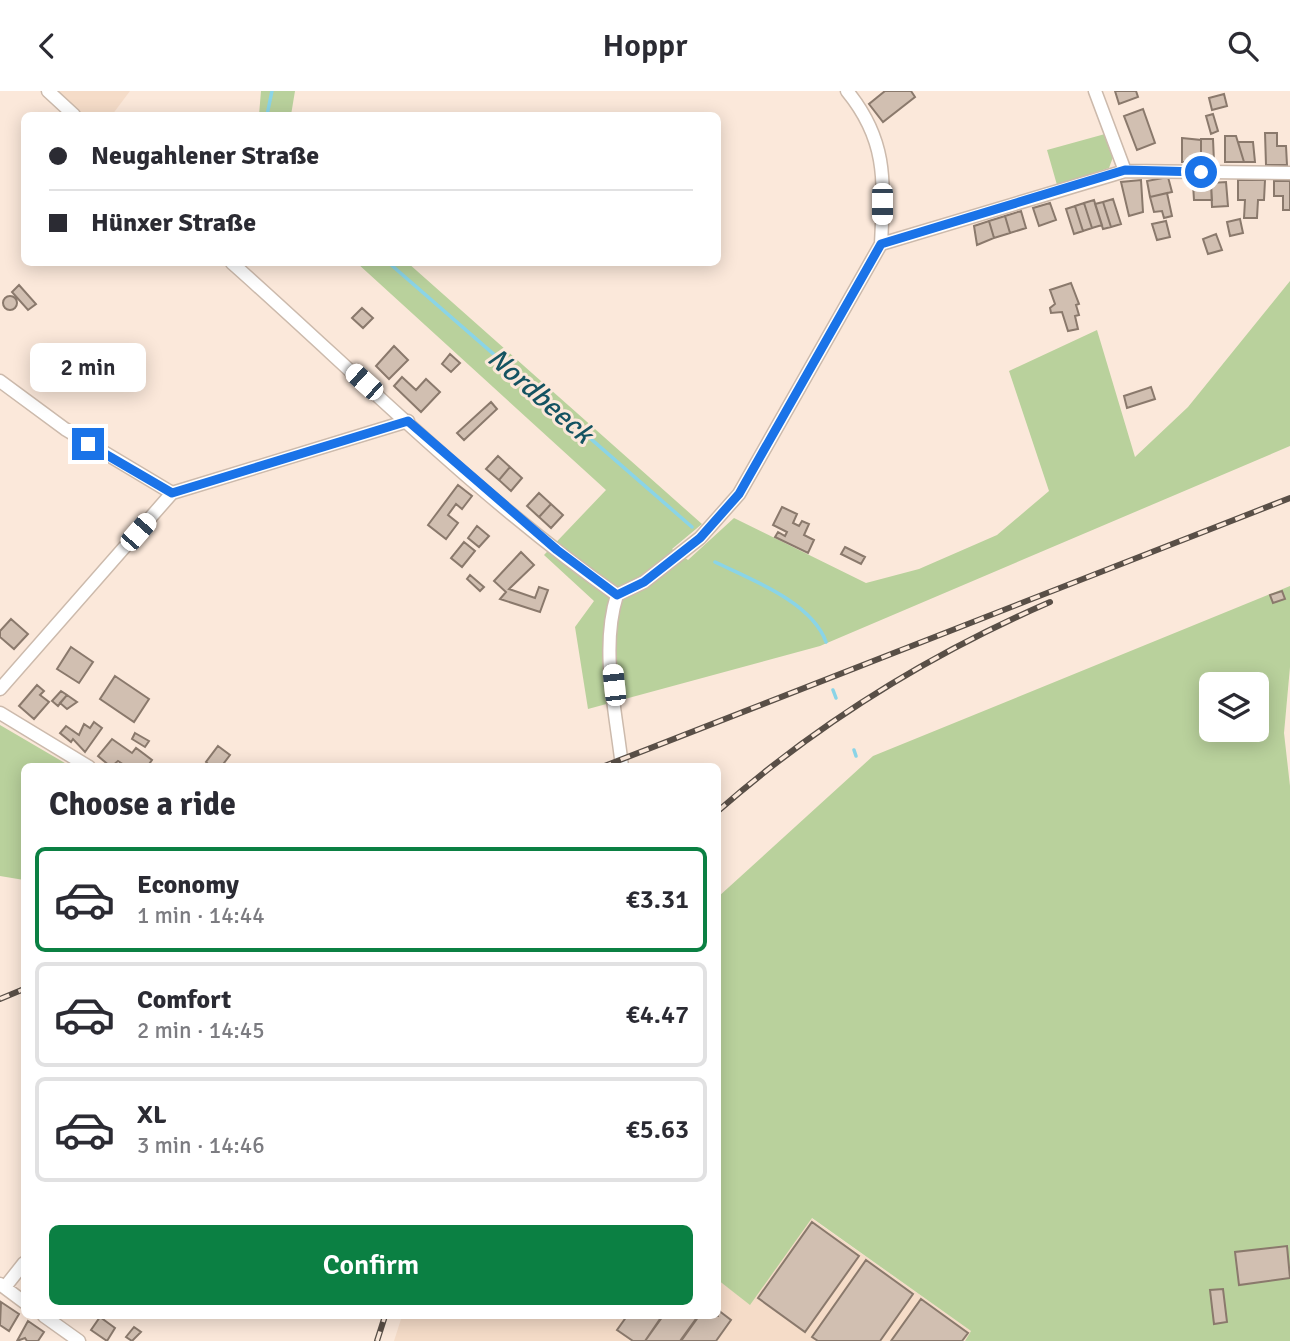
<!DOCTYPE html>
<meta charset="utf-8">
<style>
:root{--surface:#fff;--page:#f7f7f7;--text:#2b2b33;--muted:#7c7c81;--line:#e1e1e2;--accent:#0b8043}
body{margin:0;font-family:Signika,sans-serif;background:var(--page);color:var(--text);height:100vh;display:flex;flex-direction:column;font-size:26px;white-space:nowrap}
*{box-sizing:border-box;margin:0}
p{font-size:23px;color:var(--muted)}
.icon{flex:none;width:38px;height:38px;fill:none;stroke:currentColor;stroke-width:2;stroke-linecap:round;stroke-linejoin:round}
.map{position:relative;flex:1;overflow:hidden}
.panel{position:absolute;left:21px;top:672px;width:700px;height:556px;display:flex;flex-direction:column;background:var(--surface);border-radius:10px;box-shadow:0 4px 18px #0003}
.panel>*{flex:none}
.banner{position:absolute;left:21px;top:21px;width:700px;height:154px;border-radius:10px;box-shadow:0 4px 18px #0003;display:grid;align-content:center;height:154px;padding:0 28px;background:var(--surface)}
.tools{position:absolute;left:1199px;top:581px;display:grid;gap:14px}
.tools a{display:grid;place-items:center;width:70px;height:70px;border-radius:10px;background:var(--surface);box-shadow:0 4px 18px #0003;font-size:35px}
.end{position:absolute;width:32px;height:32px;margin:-16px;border:9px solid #1a73e8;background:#fff;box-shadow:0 0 0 4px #fff}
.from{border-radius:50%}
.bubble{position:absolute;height:49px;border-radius:10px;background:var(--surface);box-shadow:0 4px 18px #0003;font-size:23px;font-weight:600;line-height:49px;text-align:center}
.car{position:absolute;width:21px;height:42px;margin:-21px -10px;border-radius:9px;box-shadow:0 0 5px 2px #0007;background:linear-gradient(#fff 24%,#345 0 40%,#fff 0 76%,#345 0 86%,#fff 0)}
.banner b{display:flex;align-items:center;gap:24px;height:66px;font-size:26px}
.banner b+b{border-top:2px solid var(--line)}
.banner i{width:18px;height:18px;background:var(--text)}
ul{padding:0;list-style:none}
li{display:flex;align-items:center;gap:21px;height:105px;margin:0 14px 10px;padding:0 14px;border:4px solid var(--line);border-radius:10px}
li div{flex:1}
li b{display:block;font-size:26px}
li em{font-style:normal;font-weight:600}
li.active{border-color:var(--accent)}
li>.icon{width:63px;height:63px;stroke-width:1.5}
h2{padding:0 28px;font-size:32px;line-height:84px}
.button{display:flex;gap:14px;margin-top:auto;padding:14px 28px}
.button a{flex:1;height:80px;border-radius:10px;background:var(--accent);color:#fff;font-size:28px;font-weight:600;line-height:80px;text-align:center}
header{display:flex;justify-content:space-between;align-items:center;height:91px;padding:0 28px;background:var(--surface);font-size:32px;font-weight:600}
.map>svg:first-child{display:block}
.built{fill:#f5dcc8}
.green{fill:#b9d19c;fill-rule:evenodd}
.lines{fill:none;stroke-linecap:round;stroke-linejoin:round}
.stream{stroke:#8ad4e7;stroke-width:3.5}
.building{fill:#d1bfb1;stroke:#8a796c;stroke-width:2}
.street-casing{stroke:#ccbaac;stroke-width:15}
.street{stroke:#fff;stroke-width:12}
.rail-casing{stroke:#594f47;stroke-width:6}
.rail{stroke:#fbe8da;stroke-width:3.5;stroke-dasharray:10;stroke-linecap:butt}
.route{stroke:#1a73e8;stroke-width:9}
.labels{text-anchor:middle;stroke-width:6;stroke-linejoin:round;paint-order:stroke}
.water-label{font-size:28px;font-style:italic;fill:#145361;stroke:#fbe8da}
</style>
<header><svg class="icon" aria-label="back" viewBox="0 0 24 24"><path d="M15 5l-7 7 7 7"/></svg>Hoppr<svg class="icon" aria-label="search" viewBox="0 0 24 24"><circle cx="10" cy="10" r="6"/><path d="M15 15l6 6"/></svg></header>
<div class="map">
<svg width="1290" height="1250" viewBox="0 0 1290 1250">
<rect width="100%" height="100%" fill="#fbe8da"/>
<path class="built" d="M57,0H130L112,24H82Z
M811,1127L971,1240L965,1250H394L402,1225H718V1189L750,1213Z"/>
<path class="green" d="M261,0H295L291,24H259Z
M1105,43L1113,66L1109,77L1057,94L1047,59Z
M357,172H408L702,433L672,458L688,469L734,427L866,492L919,478L997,444L1049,400L1009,280L1097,239L1135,366L1188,316L1290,190V355L820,555L588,618L575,536L594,510L544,464L606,399Z
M1290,495V576L1284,642L1290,695V1250H965L971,1240L812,1127L750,1214L718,1189V806L873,665ZM1211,593H1256V639H1211Z
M0,634L70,675L24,676V789L0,785Z"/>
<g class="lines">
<path class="stream" d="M267,24L272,0
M389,172L692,436
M715,471C750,488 812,511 826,551
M833,599L836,607
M854,659L856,665"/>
</g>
<path class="building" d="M885,0H911L915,6L883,31L869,13Z
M1115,0H1136L1138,6L1119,13Z
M1224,3L1227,15L1212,19L1209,7Z
M1143,18L1155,52L1137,59L1124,25Z
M1213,23L1218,40L1211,43L1206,25Z
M1265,42H1277V55H1286L1287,74H1266Z
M1225,45H1236L1244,71H1225Z
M1182,47L1201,49V71H1182Z
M1201,48H1213L1214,71H1201Z
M1238,51H1253L1255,71H1244Z
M1168,86L1172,101L1150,106L1147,90Z
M1141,89L1143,121L1129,125L1121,91Z
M1238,89H1265L1264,109H1258L1257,127H1244L1245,109H1238Z
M1274,90H1290V119H1283V105H1274Z
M1226,91L1228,115L1212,116L1211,92Z
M1211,92L1212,109H1194L1193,93Z
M1167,102L1172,125L1164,127L1162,120L1154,121L1150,106Z
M1113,108L1121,133L1111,136L1103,111Z
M1094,109L1102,134L1092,137L1084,112Z
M1103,111L1111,136L1103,138L1095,113Z
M1050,112L1056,129L1039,135L1033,117Z
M1084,112L1092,137L1083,140L1075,115Z
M1075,115L1083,140L1074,143L1066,118Z
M1021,120L1026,137L1010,142L1005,125Z
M1005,125L1010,142L994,147L989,130Z
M1240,128L1243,142L1230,145L1227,131Z
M989,130L994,147L977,154L974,135Z
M1166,130L1170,146L1157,149L1152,133Z
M1216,143L1222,159L1208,163L1203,148Z
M1071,192L1079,213L1076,214L1079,224L1075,225L1078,238L1068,240L1062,221L1051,222L1050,217L1055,213L1050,199Z
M19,194L36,213L28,219L12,201Z
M3 212a7 7 0 1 1 14 0a7 7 0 1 1-14 0Z
M362,217L373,227L363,237L352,227Z
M394,255L408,269L389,288L376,275Z
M450,263L460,272L451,281L442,273Z
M402,286L416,299L426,288L440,301L421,321L394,295Z
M1151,296L1155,308L1127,317L1124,305Z
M491,311L497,318L464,349L457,342Z
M498,365L510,376L499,389L486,378Z
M510,376L522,387L511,400L499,389Z
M458,394L472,405L462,418L456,413L448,424L458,432L446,448L428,434Z
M539,402L551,413L539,426L527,415Z
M551,413L563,424L551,437L539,426Z
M782,416L797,423L793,432L799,435L802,430L809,433L804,444L814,449L808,462L775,446L778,441L785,445L787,441L773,434Z
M477,435L489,445L479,456L468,447Z
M464,451L475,460L462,476L451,467Z
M845,456L865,466L861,473L841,463Z
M521,461L534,474L509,498L535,507L539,496L548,499L540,521L500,508L506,501L494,490Z
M470,484L484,496L480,500L467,488Z
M1282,500L1285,508L1273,512L1270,504Z
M11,528L28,543L14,558L0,546V540Z
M71,556L93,571L79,592L57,578Z
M115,585L149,608L134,631L100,608Z
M37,594L44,600L40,604L49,611L34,628L19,615Z
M61,600L67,604L58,615L52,610Z
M67,604L77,611L67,618L60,612Z
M94,631L102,637L85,661L73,648L71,651L60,642L66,635L79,644L84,633L90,637Z
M135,642L149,650L145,656L132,648Z
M112,648L132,662L136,657L152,669L147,676H127L118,670L111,676L98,665Z
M218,655L230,664L221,676H211L206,671Z
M812,1131L859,1165L805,1241L758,1207Z
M1287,1155L1290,1187L1239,1194L1235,1161Z
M866,1169L913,1203L880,1250H818L812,1246Z
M1223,1198L1227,1231L1214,1233L1210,1199Z
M921,1208L968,1242L962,1250H891Z
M1,1211L19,1223L9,1240L0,1234Z
M718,1219L731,1229L716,1250H681L699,1225H718Z
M627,1225H662L645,1250H633L617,1239Z
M663,1225H698L680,1250H645Z
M100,1226L115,1237L107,1250L91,1239Z
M28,1230L44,1241L38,1250H27L25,1247L17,1250Z
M134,1236L141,1241L132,1250L126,1246Z"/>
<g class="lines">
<defs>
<path id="street" d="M48,0L74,24
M847,0C888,50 884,91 881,153
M1095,0L1125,80
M881,153L1125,80L1290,82
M232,172C358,284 479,407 617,504
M0,290L65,338L172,402L408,330
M617,504L644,491L700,447L739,403L881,153
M617,504C600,558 616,620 622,676
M0,598L172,402
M0,622L89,676
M0,1193L24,1211
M5,1196L24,1172
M44,1225L79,1250"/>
</defs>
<use href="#street" class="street-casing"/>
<use href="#street" class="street"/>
<defs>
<path id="rail" d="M602,676L1290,407
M718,720C817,633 928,564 1050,511
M0,908L24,898
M377,1250L385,1225"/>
</defs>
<use href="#rail" class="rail-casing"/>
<use href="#rail" class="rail"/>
</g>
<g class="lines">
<path class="route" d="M88,353L172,402L408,330L557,459L617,504L644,491L700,447L739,403L881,153L1125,79L1201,81"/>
</g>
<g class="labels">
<g class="water-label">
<text transform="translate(541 304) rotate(41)" y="10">Nordbeeck</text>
</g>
</g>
</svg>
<div class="tools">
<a><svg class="icon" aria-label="layers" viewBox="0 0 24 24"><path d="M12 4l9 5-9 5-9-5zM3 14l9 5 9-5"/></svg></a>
</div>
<i class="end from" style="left:1201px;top:81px"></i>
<i class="end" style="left:88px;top:353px"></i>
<div class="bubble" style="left:30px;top:252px;width:116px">2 min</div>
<i class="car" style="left:882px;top:113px;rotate:180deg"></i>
<i class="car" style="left:364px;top:291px;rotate:312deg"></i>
<i class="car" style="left:138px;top:441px;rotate:41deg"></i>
<i class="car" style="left:614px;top:594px;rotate:354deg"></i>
<div class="banner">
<b><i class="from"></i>Neugahlener Straße</b>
<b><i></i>Hünxer Straße</b>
</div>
<section class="panel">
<h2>Choose a ride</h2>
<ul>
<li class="active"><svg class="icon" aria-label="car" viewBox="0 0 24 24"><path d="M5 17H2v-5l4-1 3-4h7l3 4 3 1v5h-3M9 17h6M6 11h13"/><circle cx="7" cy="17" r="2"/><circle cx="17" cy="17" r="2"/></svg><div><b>Economy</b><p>1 min · 14:44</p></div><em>€3.31</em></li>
<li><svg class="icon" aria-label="car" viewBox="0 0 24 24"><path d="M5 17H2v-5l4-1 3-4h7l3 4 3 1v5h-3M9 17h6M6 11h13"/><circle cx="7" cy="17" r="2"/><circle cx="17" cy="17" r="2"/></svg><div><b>Comfort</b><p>2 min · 14:45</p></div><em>€4.47</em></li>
<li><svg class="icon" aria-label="car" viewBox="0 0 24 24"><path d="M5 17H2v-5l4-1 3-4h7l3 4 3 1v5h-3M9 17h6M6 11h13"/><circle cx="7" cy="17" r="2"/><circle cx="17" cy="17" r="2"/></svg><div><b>XL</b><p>3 min · 14:46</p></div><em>€5.63</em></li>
</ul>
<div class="button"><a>Confirm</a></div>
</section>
</div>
